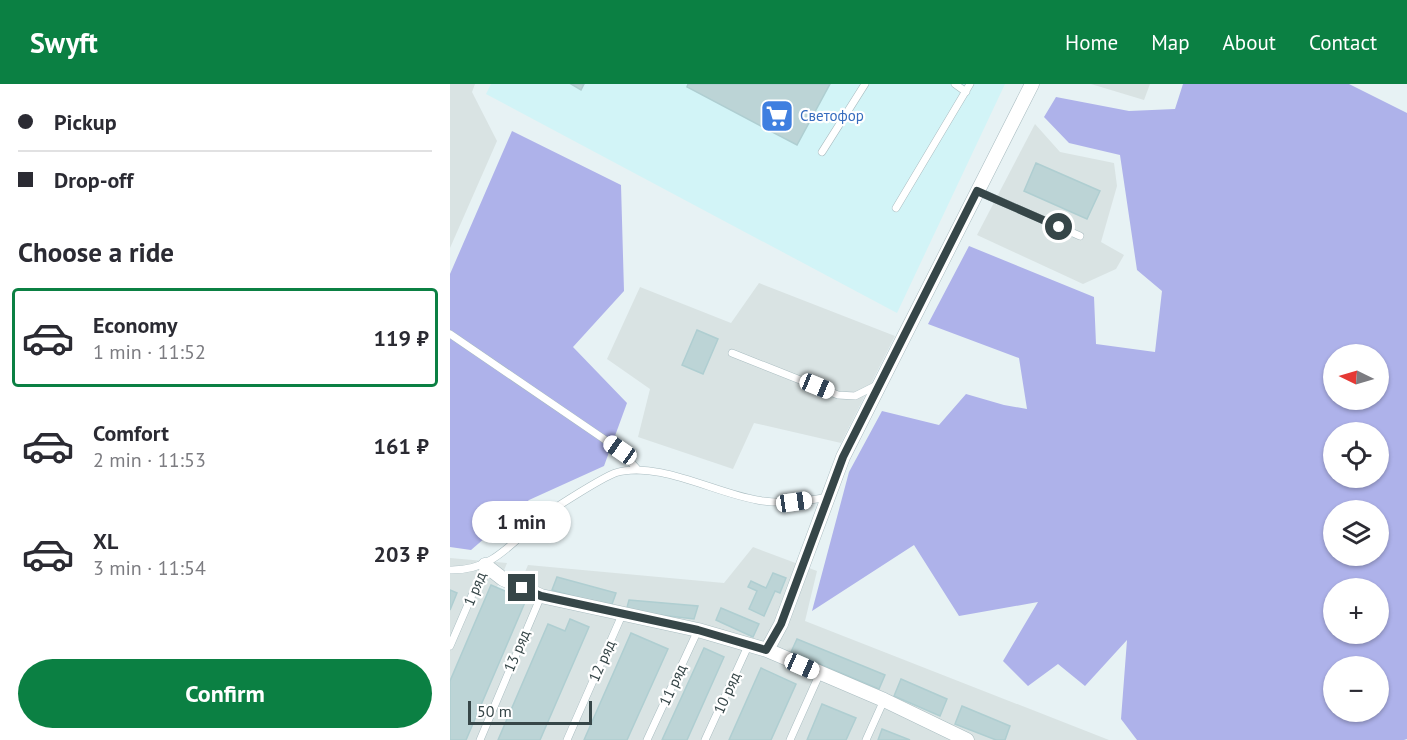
<!DOCTYPE html>
<meta charset="utf-8">
<style>
:root{--surface:#fff;--page:#f2f2f3;--text:#2b2b33;--muted:#7c7c81;--line:#e1e1e2;--accent:#0b8043}
body{margin:0;font-family:"PT Sans",sans-serif;background:var(--page);color:var(--text);height:100vh;display:flex;flex-direction:column;font-size:22px;white-space:nowrap}
*{box-sizing:border-box;margin:0}
p{font-size:20px;color:var(--muted)}
.icon{flex:none;width:33px;height:33px;fill:none;stroke:currentColor;stroke-width:2;stroke-linecap:round;stroke-linejoin:round}
.map{position:relative;flex:1;overflow:hidden}
.sheet{display:flex;flex-direction:column;background:var(--surface);width:450px}
.sheet>*{flex:none}
.hud{display:grid;align-content:center;height:132px;padding:0 18px;background:var(--surface)}
.needle{width:39px;rotate:275deg}
.controls{position:absolute;left:873px;top:260px;display:grid;gap:12px}
.controls a{display:grid;place-items:center;width:66px;height:66px;border-radius:50%;background:var(--surface);box-shadow:0 2px 4px #0004;font-size:30px}
.scale{position:absolute;left:18px;bottom:15px;width:124px;box-sizing:border-box;padding-left:6px;border:3px solid #364648;border-top:0;font-size:16px;line-height:21px;white-space:nowrap;color:#364648;-webkit-text-stroke:4px #fff;paint-order:stroke}
.end{position:absolute;width:27px;height:27px;margin:-14px;border:8px solid #364648;background:#fff;box-shadow:0 0 0 3px #fff}
.from{border-radius:50%}
.bubble{position:absolute;height:42px;border-radius:21px;background:var(--surface);box-shadow:0 2px 4px #0004;font-size:20px;font-weight:700;line-height:42px;text-align:center}
.car{position:absolute;width:18px;height:36px;margin:-18px -9px;border-radius:8px;box-shadow:0 0 4px 2px #0007;background:linear-gradient(#fff 24%,#345 0 40%,#fff 0 76%,#345 0 86%,#fff 0)}
.hud b{display:flex;align-items:center;gap:21px;height:57px;font-size:22px}
.hud b+b{border-top:2px solid var(--line)}
.hud i{width:15px;height:15px;background:var(--text)}
ul{padding:0;list-style:none}
li{display:flex;align-items:center;gap:18px;height:99px;margin:0 12px 9px;padding:0 6px;border:3px solid transparent;border-radius:6px}
li div{flex:1}
li b{display:block;font-size:22px}
li em{font-style:normal;font-weight:700}
li.selected{border-color:var(--accent)}
li>.icon{width:54px;height:54px;stroke-width:1.5}
h2{padding:0 18px;font-size:27px;line-height:72px}
.action{display:flex;gap:12px;margin-top:auto;padding:12px 18px}
.action a{flex:1;height:69px;border-radius:36px;background:var(--accent);color:#fff;font-size:24px;font-weight:700;line-height:69px;text-align:center}
header{display:flex;align-items:center;gap:36px;box-sizing:border-box;height:84px;padding:0 30px;background:var(--accent);color:#fff}
header strong{font-size:28px}
nav{display:flex;gap:33px;margin-inline-start:auto;font-size:21px}
main{display:flex;flex:1;min-height:0}
.map>svg:first-child{display:block}
.commercial{fill:#d2f4f7}
.industrial{fill:#d9e3e3}
.green{fill:#aeb2ea;fill-rule:evenodd}
.building{fill:#bcd4d6;stroke:#afced1;stroke-width:1.5}
.lines{fill:none;stroke-linecap:round;stroke-linejoin:round}
.lane-casing{stroke:#a9bcc0;stroke-width:8}
.street-casing{stroke:#a9bcc0;stroke-width:15}
.lane{stroke:#fff;stroke-width:7}
.street{stroke:#fff;stroke-width:14}
.route{stroke:#364648;stroke-width:8}
.labels{text-anchor:middle;stroke-width:4.5;stroke-linejoin:round;paint-order:stroke}
.shop-label{font-size:15px;fill:#366cbe;stroke:#fff;text-anchor:start}
.street-label{font-size:15px;fill:#364648;stroke:#fff}
</style>
<header>
<strong>Swyft</strong>
<nav><a>Home</a><a>Map</a><a>About</a><a>Contact</a></nav>
</header>
<main>
<section class="sheet">
<div class="hud">
<b><i class="from"></i>Pickup</b>
<b><i></i>Drop-off</b>
</div>
<h2>Choose a ride</h2>
<ul>
<li class="selected"><svg class="icon" aria-label="car" viewBox="0 0 24 24"><path d="M5 17H2v-5l4-1 3-4h7l3 4 3 1v5h-3M9 17h6M6 11h13"/><circle cx="7" cy="17" r="2"/><circle cx="17" cy="17" r="2"/></svg><div><b>Economy</b><p>1 min · 11:52</p></div><em>119 ₽</em></li>
<li><svg class="icon" aria-label="car" viewBox="0 0 24 24"><path d="M5 17H2v-5l4-1 3-4h7l3 4 3 1v5h-3M9 17h6M6 11h13"/><circle cx="7" cy="17" r="2"/><circle cx="17" cy="17" r="2"/></svg><div><b>Comfort</b><p>2 min · 11:53</p></div><em>161 ₽</em></li>
<li><svg class="icon" aria-label="car" viewBox="0 0 24 24"><path d="M5 17H2v-5l4-1 3-4h7l3 4 3 1v5h-3M9 17h6M6 11h13"/><circle cx="7" cy="17" r="2"/><circle cx="17" cy="17" r="2"/></svg><div><b>XL</b><p>3 min · 11:54</p></div><em>203 ₽</em></li>
</ul>
<div class="action"><a>Confirm</a></div>
</section>
<div class="map">
<svg width="957" height="656" viewBox="0 0 957 656">
<rect width="100%" height="100%" fill="#e7f2f4"/>
<path class="commercial" d="M41,0H555L447,229L36,10Z"/>
<path class="industrial" d="M0,0H25L22,8L47,57L0,164Z
M641,0H700L694,16Z
M585,40L610,68L664,79L667,102L651,158L674,171L666,185L633,200L527,151Z
M309,199L445,252L391,359L304,339L283,385L188,353L200,305L157,275L190,203L281,239Z
M303,463L367,487L355,537L659,656H3L78,481L274,499Z
M0,474L57,479L0,617Z"/>
<path class="green" d="M733,0H899L957,29V655L954,656H687L671,635L677,556L635,602L608,580L578,602L553,577L588,518L509,532L464,461L362,527L399,388L432,327L489,341L516,310L554,321L577,325L569,274L478,240L519,162L644,213L646,260L705,268L712,207L687,186L670,71L619,59L594,33L606,13L679,27L725,25ZM884,270H928V315H884ZM884,348H928V393H884ZM884,426H928V471H884ZM884,504H928V549H884ZM884,582H928V627H884Z
M62,47L171,101L174,207L123,263L177,319L154,382L79,416L21,466L0,463V190Z"/>
<path class="building" d="M121,0H134L131,6Z
M238,0H380L347,61L237,3Z
M586,79L650,107L637,135L574,107Z
M247,246L268,255L253,290L232,281Z
M323,489L336,494L330,509L325,507L314,532L299,525L307,507L298,503L301,497L316,504Z
M107,493L166,509L161,523L102,506Z
M41,501L76,516L16,656H0V597Z
M0,506L7,509L0,526Z
M179,516L248,522L244,535L176,527Z
M271,524L309,540L303,553L266,536Z
M120,535L139,543L90,656H48L98,540L115,547Z
M181,549L218,565L177,656H134Z
M347,555L435,591L429,605L341,568Z
M254,564L274,573L237,656H212Z
M311,584L346,600L321,656H279Z
M451,595L497,615L490,632L444,612Z
M372,620L406,634L396,656H357Z
M512,622L560,642L555,656H546L505,640Z
M432,645L460,656H428Z"/>
<g class="lines">
<defs>
<path id="lane" d="M505,0L516,8
M372,68L415,0
M527,107L630,152
M446,124L520,0
M0,250L170,366L188,386
M282,269L388,311L405,312L425,302
M0,486C45,487 63,456 95,431C109,421 150,395 165,389C207,376 265,409 307,416C331,421 356,417 379,413
M0,562L35,481
M30,656L91,512
M117,656L172,531
M197,656L248,546
M255,656L298,562
M340,656L370,589
M416,656L434,616"/>
<path id="street" d="M35,481L53,495L91,512L248,546L317,566L434,616L517,656
M317,566L331,540L393,373L582,0"/>
</defs>
<use href="#lane" class="lane-casing"/>
<use href="#street" class="street-casing"/>
<use href="#lane" class="lane"/>
<use href="#street" class="street"/>
</g>
<g class="lines">
<path class="route" d="M72,504L91,512L248,546L316,566L331,540L393,373L527,107L609,143"/>
</g>
<defs>
<symbol id="supermarket-square" viewBox="-11 -11 22 22"><rect x="-9" y="-9" width="18" height="18" rx="4" fill="#3f7fe0" stroke="#fff"/><path d="M-6-5.5h2.5l.6 2H6L4.5 2H-2.5L-4.4-4H-6ZM-1.5 3.2a1.3 1.3 0 1 0 .1 0ZM3 3.2a1.3 1.3 0 1 0 .1 0Z" fill="#fff"/></symbol>
</defs>
<g fill-rule="evenodd">
<use href="#supermarket-square" x="308" y="13" width="38" height="38"/>
</g>
<g class="labels">
<g class="shop-label">
<text x="350" y="37">Светофор</text>
</g>
<g class="street-label">
<text transform="translate(25 505) rotate(-67)" y="5">1 ряд</text>
<text transform="translate(67 567) rotate(-67)" y="5">13 ряд</text>
<text transform="translate(152 577) rotate(-66)" y="5">12 ряд</text>
<text transform="translate(223 601) rotate(-65)" y="5">11 ряд</text>
<text transform="translate(277 609) rotate(-66)" y="5">10 ряд</text>
</g>
</g>
</svg>
<div class="controls">
<a><svg class="needle" viewBox="-14 -14 28 28"><path d="M0-13l5 13h-10z" fill="#e53935"/><path d="M0 13l5-13h-10z" fill="#7c7c81"/></svg></a>
<a><svg class="icon" aria-label="locate" viewBox="0 0 24 24"><circle cx="12" cy="12" r="6"/><path d="M12 2v4M12 18v4M2 12h4M18 12h4"/></svg></a>
<a><svg class="icon" aria-label="layers" viewBox="0 0 24 24"><path d="M12 4l9 5-9 5-9-5zM3 14l9 5 9-5"/></svg></a>
<a>+</a>
<a>−</a>
</div>
<div class="scale">50 m</div>
<i class="end from" style="left:609px;top:143px"></i>
<i class="end" style="left:72px;top:504px"></i>
<div class="bubble" style="left:22px;top:417px;width:99px">1 min</div>
<i class="car" style="left:367px;top:302px;rotate:112deg"></i>
<i class="car" style="left:170px;top:366px;rotate:305deg"></i>
<i class="car" style="left:344px;top:418px;rotate:82deg"></i>
<i class="car" style="left:352px;top:582px;rotate:114deg"></i>
</div>
</main>
